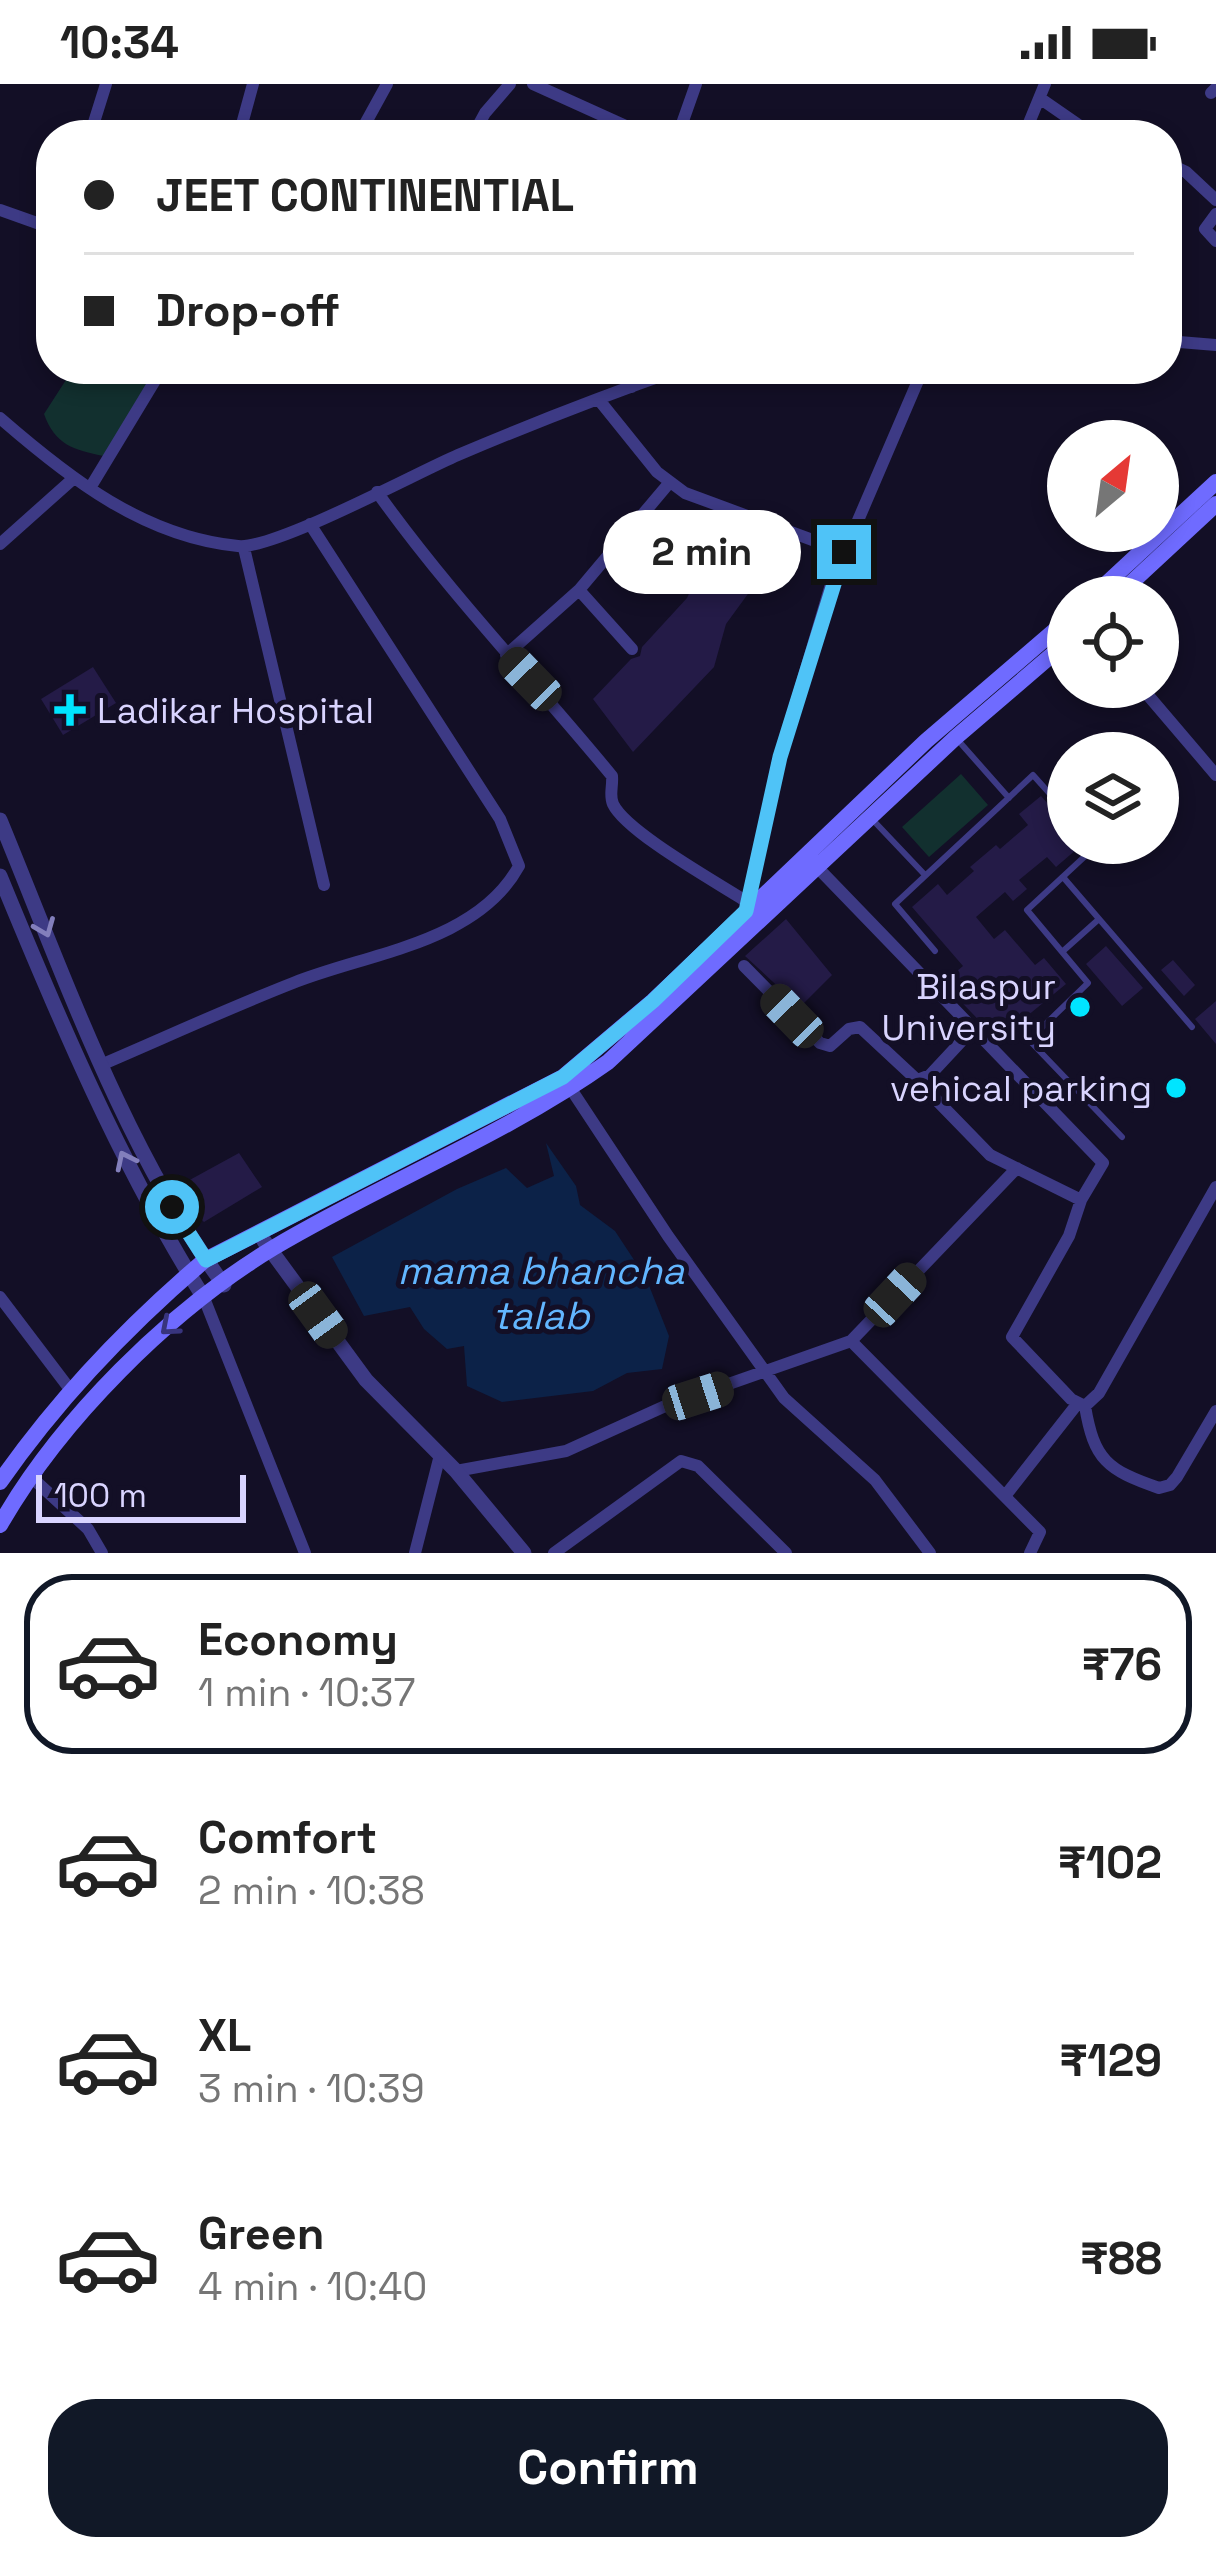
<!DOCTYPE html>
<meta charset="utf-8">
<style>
:root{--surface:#fff;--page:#f6f6f6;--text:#222;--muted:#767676;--line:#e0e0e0;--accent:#111827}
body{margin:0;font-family:"Space Grotesk",sans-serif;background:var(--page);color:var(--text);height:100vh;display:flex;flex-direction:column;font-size:45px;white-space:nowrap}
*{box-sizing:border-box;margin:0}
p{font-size:39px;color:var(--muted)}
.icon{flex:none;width:66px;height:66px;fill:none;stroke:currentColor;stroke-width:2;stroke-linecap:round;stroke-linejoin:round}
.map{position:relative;height:1469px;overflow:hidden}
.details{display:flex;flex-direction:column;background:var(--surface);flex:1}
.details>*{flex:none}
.banner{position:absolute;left:36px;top:36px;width:1146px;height:264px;border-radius:48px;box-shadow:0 6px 18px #0003;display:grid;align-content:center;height:264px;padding:0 48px;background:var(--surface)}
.needle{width:78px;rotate:29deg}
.fabs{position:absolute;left:1047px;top:336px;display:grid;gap:24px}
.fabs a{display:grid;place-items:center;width:132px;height:132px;border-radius:50%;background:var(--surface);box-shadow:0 6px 18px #0003;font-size:60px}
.scale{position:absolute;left:36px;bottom:30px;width:210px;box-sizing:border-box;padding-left:12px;border:6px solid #d9d4ff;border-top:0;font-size:33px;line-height:42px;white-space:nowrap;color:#d9d4ff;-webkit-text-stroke:9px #130f26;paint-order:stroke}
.end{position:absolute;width:54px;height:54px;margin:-27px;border:15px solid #4fc3f7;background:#111;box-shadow:0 0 0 6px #111}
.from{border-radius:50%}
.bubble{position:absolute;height:84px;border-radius:42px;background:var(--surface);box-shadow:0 6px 18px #0003;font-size:39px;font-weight:600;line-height:84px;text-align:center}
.car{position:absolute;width:36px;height:72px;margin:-36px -18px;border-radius:15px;box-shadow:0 0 9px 3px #0007;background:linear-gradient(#222 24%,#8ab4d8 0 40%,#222 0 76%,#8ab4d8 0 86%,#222 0)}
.banner b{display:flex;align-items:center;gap:42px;height:114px;font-size:45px}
.banner b+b{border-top:3px solid var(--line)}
.banner i{width:30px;height:30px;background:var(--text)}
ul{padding:21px 0 0;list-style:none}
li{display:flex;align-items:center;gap:36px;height:180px;margin:0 24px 18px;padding:0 24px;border:6px solid transparent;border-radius:48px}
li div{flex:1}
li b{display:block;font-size:45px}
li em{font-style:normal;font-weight:600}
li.on{border-color:var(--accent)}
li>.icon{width:108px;height:108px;stroke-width:1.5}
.cta{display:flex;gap:24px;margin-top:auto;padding:24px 48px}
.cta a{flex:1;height:138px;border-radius:48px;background:var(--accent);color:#fff;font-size:48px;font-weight:600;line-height:138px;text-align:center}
.status{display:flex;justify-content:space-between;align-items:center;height:84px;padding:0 60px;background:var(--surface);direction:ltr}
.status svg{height:33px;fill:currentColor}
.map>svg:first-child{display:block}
.green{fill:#12302f}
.water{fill:#0c2248}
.building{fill:#241b47}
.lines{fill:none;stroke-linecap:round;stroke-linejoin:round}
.service{stroke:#3d3a85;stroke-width:6}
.minor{stroke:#3d3a85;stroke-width:12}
.tertiary{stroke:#3d3a85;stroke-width:15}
.secondary{stroke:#6f6bff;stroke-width:16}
.oneway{stroke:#837fbc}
.oneway2{stroke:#38347d}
.route{stroke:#4fc3f7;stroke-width:15}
.poi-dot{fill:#00e5ff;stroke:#130f26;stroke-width:4.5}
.labels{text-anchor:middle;stroke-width:10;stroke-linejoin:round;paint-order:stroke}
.poi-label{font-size:36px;fill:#d9d4ff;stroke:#130f26;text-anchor:end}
.water-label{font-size:39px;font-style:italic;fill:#62b6ff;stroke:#130f26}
</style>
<div class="status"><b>10:34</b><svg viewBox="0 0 49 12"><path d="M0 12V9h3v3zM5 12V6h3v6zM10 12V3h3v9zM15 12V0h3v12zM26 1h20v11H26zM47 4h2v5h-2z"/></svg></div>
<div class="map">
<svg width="1216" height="1469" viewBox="0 0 1216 1469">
<rect width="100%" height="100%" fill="#130f26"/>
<path class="green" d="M73,285H158L104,372C74,366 55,361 44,330Z
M961,690L988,721L929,773L902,743Z"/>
<path class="water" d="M546,1059L576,1102L580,1121L615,1147L646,1194L669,1252L662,1285L627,1289L593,1307L502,1318L467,1302L464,1262L447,1265L424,1245L410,1223L364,1232L332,1173L457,1105L506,1084L527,1104L554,1092Z"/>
<path class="building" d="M714,456L762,479L753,503L726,540L714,583L633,668L593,615L631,575L640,572L642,563L687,514Z
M93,583L116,619L63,651L41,615Z
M1041,712L1068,742V759H1084L1056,783L1047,773L1019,796L1027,805L1013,817L1005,808L976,833L994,855L1005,846L1035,881L1044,874L1066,900L998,956L943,899L963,882L912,823L938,800L947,811L974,787L970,783L996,761L1000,765L1028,741L1019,730Z
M786,835L832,891L800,923L745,872Z
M1106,862L1143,904L1122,922L1086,880Z
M1173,876L1195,901L1184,912L1161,886Z
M1216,917V960L1195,935Z
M239,1069L262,1103L204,1138L190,1124L186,1098Z"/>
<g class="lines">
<path class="service" d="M956,654L1009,714
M870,733L925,791
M1094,759L1096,762L1027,826L1088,899L1029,956L1122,1053
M1063,793L1192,943
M935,867L895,820L1033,691L1068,730
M1062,868L1099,835"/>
<path class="minor" d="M533,0L639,48
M1211,9L1216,4
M1041,15L1093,51
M90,51L106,0
M239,51L253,0
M359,51L387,0
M473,51L485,29L510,0
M678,51L696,0
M1024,51L1045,0
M1167,79L1186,88L1216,116
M0,126L51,144
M1216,130L1205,145L1216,157
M1167,257L1216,261
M619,285L632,303
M599,316L657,388L685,409L845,468
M0,334C69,394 144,453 238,462C274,466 416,389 458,371C531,340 606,311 680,285
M90,404L162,285
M377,408C449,509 534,597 612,692C613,703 609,711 613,720C626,748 718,799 747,818
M0,460L74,394
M244,464L324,801
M579,506L632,565
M506,571L579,506L670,398
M1141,603L1216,691
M817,783L1103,1079L1081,1116L1069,1152L1012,1253L1071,1315L1085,1322L1099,1309L1216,1103
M746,827L780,673L832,497L923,285
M744,882L820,959L830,962L849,945L860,943L917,996L930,991L971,947
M103,980C166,953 229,924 293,899C368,869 477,859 519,782L500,735L310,440
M917,996L990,1071L1081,1116
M567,999L668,1152L784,1314L875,1396L930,1469
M0,1213L72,1308
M204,1214L305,1469
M851,1257L1017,1084
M1085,1322C1094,1376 1107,1386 1159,1404L1170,1401L1177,1393L1216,1327
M456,1387L566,1367L663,1323L851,1257L1040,1448L1030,1469
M30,1392L88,1445L102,1469
M1005,1412L1078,1319
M415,1469L440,1371
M554,1469L681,1377L698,1382L786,1469"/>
<path class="tertiary" d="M0,736C63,889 125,1067 224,1201
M0,792C60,938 120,1080 204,1214
M264,1157L366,1296L456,1387L524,1469"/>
<path class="secondary" d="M1092,513L1216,398
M1116,513L1216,420
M0,1398C57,1316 130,1240 205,1176L563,993L653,917L926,657L1068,535
M0,1441C60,1336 169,1227 273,1164C382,1099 504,1052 608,978L955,654L1068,557"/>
</g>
<defs><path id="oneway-chevron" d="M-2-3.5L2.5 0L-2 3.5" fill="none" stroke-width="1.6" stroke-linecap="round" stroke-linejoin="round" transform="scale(3)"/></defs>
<g class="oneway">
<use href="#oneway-chevron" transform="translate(45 844) rotate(68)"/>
<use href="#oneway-chevron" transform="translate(125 1076) rotate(-116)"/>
</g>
<use class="oneway2" href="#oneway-chevron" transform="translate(169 1243) rotate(139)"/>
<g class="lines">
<path class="route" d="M172,1123L206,1176L563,993L653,917L746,827L780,673L844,468"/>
</g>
<g class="poi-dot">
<path d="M64 608h12v12h12v12h-12v12h-12v-12h-12v-12h12z"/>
<circle cx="1080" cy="923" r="12"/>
<circle cx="1176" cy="1004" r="12"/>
</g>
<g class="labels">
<g class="poi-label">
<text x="97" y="639" text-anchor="start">Ladikar Hospital</text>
<text x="1056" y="915">Bilaspur<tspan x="1056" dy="41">University</tspan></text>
<text x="1152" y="1017">vehical parking</text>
</g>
<g class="water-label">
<text x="541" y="1200">mama bhancha<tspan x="541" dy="45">talab</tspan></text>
</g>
</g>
</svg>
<div class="fabs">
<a><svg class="needle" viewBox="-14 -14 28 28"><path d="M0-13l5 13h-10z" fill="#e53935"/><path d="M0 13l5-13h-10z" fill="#767676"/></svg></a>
<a><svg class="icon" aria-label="locate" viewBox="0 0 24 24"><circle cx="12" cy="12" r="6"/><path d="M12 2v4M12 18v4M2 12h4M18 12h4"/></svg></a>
<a><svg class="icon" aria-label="layers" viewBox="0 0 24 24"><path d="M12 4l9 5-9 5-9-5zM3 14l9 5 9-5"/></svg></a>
</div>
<div class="scale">100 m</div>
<i class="end from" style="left:172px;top:1123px"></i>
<i class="end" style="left:844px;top:468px"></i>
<div class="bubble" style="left:603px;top:426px;width:198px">2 min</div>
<i class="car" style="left:530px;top:595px;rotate:316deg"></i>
<i class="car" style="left:792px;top:932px;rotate:316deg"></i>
<i class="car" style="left:895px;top:1211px;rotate:43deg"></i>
<i class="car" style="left:318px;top:1231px;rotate:144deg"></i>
<i class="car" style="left:698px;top:1312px;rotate:72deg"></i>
<div class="banner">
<b><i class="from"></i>JEET CONTINENTIAL</b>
<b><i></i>Drop-off</b>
</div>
</div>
<section class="details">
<ul>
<li class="on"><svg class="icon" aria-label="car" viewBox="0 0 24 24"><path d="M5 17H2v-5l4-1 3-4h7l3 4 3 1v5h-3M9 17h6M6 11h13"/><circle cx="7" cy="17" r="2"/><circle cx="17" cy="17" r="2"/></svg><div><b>Economy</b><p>1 min · 10:37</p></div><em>₹76</em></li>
<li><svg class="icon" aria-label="car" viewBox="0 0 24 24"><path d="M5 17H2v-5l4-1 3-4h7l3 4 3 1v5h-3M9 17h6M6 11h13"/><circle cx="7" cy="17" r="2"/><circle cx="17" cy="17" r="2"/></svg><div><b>Comfort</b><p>2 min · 10:38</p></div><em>₹102</em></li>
<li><svg class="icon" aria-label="car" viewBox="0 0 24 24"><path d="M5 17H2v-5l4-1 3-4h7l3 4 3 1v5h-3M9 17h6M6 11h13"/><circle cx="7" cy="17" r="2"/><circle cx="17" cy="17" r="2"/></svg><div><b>XL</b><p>3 min · 10:39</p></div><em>₹129</em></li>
<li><svg class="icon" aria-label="car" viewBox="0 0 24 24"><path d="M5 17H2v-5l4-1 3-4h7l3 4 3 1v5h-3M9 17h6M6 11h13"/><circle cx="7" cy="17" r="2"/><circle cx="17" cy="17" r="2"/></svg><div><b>Green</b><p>4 min · 10:40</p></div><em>₹88</em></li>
</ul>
<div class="cta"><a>Confirm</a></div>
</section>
